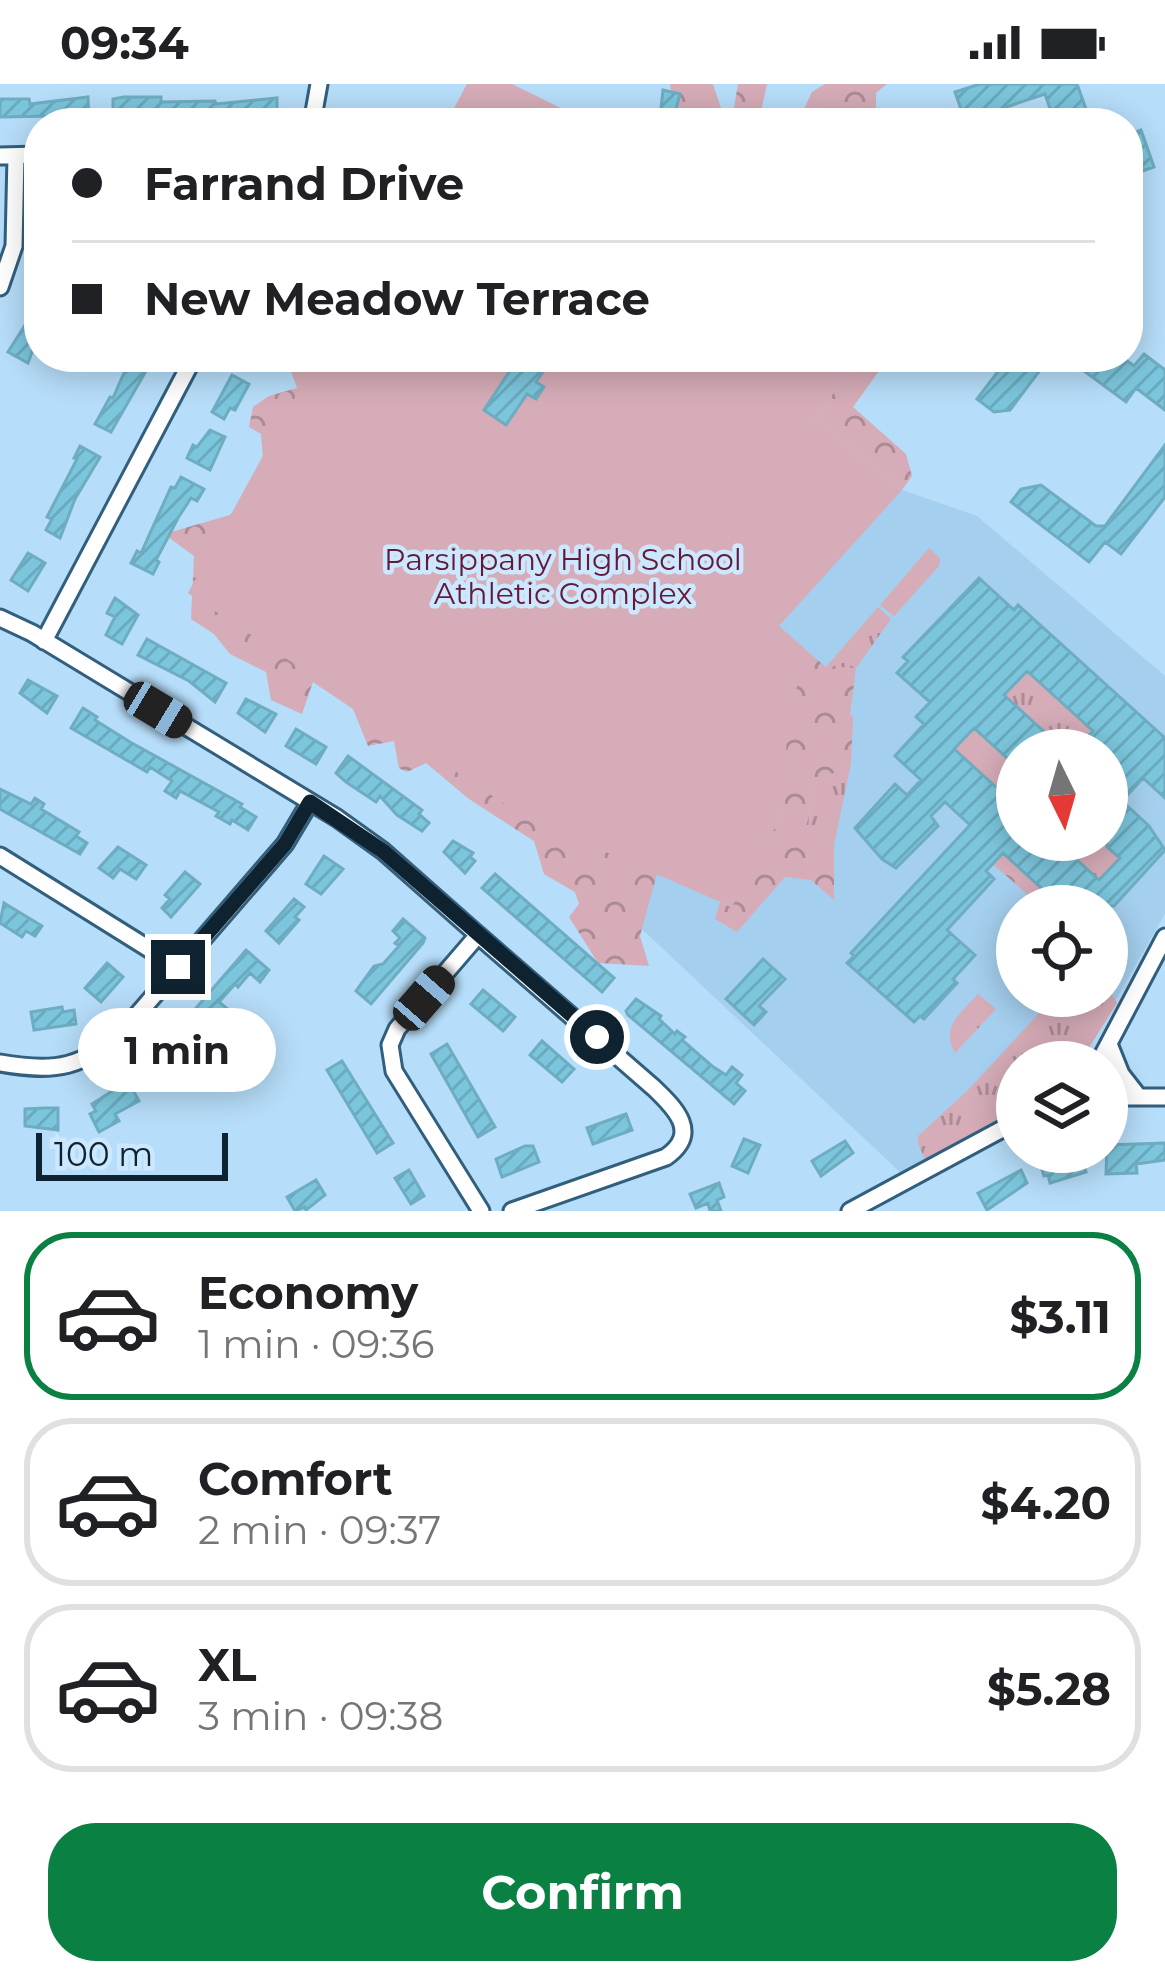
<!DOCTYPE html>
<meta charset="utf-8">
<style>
:root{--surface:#fff;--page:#f6f6f6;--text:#202124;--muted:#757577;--line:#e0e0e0;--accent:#0b8043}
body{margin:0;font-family:Montserrat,sans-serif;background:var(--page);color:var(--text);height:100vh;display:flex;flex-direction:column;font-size:45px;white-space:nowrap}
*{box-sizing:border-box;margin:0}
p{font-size:39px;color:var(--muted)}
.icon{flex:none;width:66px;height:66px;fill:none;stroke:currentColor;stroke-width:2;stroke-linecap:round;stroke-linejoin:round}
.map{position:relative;height:1127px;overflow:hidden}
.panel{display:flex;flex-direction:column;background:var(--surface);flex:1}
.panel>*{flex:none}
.banner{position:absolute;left:24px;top:24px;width:1119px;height:264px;border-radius:48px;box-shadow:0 6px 30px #0003;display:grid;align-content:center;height:264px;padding:0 48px;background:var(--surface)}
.needle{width:78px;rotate:175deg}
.tools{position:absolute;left:996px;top:645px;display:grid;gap:24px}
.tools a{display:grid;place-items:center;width:132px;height:132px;border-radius:50%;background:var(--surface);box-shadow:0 6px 30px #0003;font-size:60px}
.scale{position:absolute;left:36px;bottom:30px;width:192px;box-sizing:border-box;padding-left:12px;border:6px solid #0f222f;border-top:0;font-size:33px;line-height:42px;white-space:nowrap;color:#0f222f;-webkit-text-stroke:9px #cbe8fe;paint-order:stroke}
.end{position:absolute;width:54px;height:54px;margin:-27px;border:15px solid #0f222f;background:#fff;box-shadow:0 0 0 6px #fff}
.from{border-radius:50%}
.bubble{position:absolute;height:84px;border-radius:42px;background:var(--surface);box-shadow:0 6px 30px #0003;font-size:39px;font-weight:700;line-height:84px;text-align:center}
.car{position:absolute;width:36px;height:72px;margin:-36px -18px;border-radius:15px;box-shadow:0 0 9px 3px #0007;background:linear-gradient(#222 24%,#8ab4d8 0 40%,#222 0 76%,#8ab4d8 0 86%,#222 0)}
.banner b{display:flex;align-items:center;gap:42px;height:114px;font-size:45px}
.banner b+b{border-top:3px solid var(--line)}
.banner i{width:30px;height:30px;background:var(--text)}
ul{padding:21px 0 0;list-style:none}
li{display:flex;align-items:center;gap:36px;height:168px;margin:0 24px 18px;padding:0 24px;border:6px solid var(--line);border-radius:48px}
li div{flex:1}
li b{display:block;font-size:45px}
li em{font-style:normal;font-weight:700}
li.on{border-color:var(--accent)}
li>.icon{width:108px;height:108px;stroke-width:1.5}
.button{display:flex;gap:24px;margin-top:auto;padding:24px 48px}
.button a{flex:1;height:138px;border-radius:48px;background:var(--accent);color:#fff;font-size:48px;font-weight:700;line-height:138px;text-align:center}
.status{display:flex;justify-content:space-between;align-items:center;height:84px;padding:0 60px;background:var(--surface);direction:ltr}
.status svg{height:33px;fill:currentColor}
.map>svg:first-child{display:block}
.built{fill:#a4cfee;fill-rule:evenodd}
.grass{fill:url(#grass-tufts)}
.forest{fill:url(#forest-crowns)}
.park{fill:#d5acb7}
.building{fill:url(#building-hatch);stroke:#6eadc1;stroke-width:3;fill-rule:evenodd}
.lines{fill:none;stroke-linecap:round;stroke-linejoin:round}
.minor-casing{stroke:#315f7d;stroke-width:21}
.minor{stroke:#fff;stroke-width:15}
.route{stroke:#0f222f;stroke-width:15}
.labels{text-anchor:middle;stroke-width:9;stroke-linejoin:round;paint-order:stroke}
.park-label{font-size:30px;fill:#641938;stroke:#cbe8fe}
</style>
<div class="status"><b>09:34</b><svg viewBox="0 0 49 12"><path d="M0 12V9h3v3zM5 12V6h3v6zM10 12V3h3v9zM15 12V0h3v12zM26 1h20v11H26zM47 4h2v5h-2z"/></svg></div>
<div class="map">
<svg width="1165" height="1127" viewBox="0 0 1165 1127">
<defs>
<pattern id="grass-tufts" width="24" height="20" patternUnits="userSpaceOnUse" patternTransform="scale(3)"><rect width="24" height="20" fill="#d5acb7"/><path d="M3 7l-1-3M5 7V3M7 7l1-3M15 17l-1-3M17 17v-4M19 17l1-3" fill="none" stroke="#ab8c95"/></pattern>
<pattern id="forest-crowns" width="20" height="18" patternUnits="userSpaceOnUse" patternTransform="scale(3)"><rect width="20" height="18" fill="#d5acb7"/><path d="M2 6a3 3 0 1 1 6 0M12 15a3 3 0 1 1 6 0" fill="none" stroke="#ab8c95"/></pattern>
<pattern id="building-hatch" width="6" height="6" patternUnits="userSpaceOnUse" patternTransform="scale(3)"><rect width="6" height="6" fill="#7cc6dd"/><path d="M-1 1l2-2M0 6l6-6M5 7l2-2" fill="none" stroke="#6aaabe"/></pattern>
</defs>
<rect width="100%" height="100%" fill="#b6ddf9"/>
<path class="built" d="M860,273L816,333L902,406L977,432L1165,592V830L1080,978H1017V1027L902,1090L521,731L188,509ZM1017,666H1107V756H1017ZM1017,822H1107V912H1017Z"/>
<path class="grass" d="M929,464L940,474L939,482L894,532L880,521Z
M878,523L891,535L856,584L826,583Z
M1026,587L1093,647L1075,666H1064L1004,612Z
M974,644L1017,683V722L954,665Z
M851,679L834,761L806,743L816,699Z
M1055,756H1100L1120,774L1099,796Z
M1107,902L1117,919L1080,978H1017V1027L926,1077L918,1060V1052L966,1008L1055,912H1107Z
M978,910L996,925L955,969C940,943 961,929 978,910Z"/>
<path class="forest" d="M670,0H713L724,33L734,23L738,0H767L762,23L765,39H675Z
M825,0H887L876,9V39H797L812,8Z
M286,273H325L661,775L640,852L649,882L598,879L569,833L579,820L575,808L544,790L534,757L469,715L426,679L407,688L399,684L394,657L368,662L353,625L313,598L302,630L271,616L266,588L230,570L214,550L191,535L194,472L164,450L230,431L264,389L261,350L249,343L253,323L269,312L297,304Z
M860,273H889L853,323L906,370L912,392L902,406L815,334Z
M815,574L826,583L856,584L850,631L853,632L851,679L816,699L806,742L834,761V816L811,796L785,793L737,848L715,835L720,818L731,823L785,725L786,619Z
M1003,769L1061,822H1041L993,780Z"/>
<path class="park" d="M467,0H512L591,39H446Z
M317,273H860L815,334L902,406L779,542L815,574L787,619L785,725L732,823L521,731L188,509Z"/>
<path class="building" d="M980,0H1077L1091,39H1055L1045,10L965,37L955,8Z
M663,6L680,10L673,36L660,33Z
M88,13L89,37L55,32L0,33V15H29L30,20Z
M124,13H161V18L215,17L216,20L277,14V34L175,30L113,34V15Z
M1141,46L1154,83L1128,92V51Z
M25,241L39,249L28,279L8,268Z
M1144,270L1165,286V326L1136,304L1126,318L1065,273H1122L1134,282Z
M131,273H154L111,348L95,340L110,313L113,314Z
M519,273H553L536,298L544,303L536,315L527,310L506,341L484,326Z
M1009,273H1050L1010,326L994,328L977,315Z
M232,291L249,300L235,326L230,324L224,335L212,328Z
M210,346L225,353L210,386L187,374L193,361L197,363Z
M1165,361V413L1121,470L1105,458L1089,478L1011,418L1021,405L1041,401L1096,442H1105Z
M80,362L100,373L75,415L60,454L46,446L52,435L47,433L77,375L74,374Z
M181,393L204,405L197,417L191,414L178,434L156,476L159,478L153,490L131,479L137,467L141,469L171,403L175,404Z
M28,469L45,479L28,507L11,496Z
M979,494L1014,526L1018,521L1165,654V714L1143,694L1122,717L1149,742L1165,766L1114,822H1061L1003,769L986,787L994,795L947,846L975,871L953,895L957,899L924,935L920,932L914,938L847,879L854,872L851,869L970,741L945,718L931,732L938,742L896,784L882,775L855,744L895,700L907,711L921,696L895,672L924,640L916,633L930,618L897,589L908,577L903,573ZM1027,587L1093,647L1075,666H1107V763L1120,774L1099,796L1055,756H1017V722L954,665L974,644L1017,683V666H1064L1004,611Z
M115,514L138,531L122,560L106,551L115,533L107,529Z
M147,555L226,599L215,618L189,597L138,571Z
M28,596L57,612L47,629L20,609Z
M246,615L276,630L265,648L238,629Z
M83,624L97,633L95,636L130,658L242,720L240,723L256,733L248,746L232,736L230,740L216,732L219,728L180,707L176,714L165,707L172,697L150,683L147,688L71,644Z
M296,645L326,663L316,680L286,662Z
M348,672L422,726L419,730L429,739L422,747L397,731L380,712L376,718L346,698L336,689Z
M0,705L31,720L35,714L44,720L41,725L79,748L76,752L87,759L80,770L0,725Z
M453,757L473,769L470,773L475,777L465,789L444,768Z
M118,763L146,781L136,795L120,785L113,794L99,784Z
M324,772L343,785L321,810L306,800Z
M185,788L200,800L171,833L162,824L170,815L165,811Z
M495,790L614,894L602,908L482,804Z
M294,815L304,823L295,833L299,836L279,859L266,847Z
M4,819L42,842L35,852L26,847L22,853L0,839Z
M403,835L425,854L423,859L371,920L356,907L374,882L383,880L399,862L395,859L400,854L393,847Z
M246,866L269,886L260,898L250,889L238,903L235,900L219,918L230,927L221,937L215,932L202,944L164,997L148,984L154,973Z
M763,875L785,895L759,922L766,928L754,941L726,915Z
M107,879L123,893L101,918L85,904Z
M483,906L515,933L503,947L471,920Z
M636,915L661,932L659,935L675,950L677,947L685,953L682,956L712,982L726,991L732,983L742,991L736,999L745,1007L734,1020L628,931L626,927Z
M62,923L63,928L74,926L76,940L34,946L31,928Z
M542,957L574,985L562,998L530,971Z
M447,960L495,1043L478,1053L431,970Z
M342,977L393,1059L377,1069L327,986Z
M128,997L139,1017L115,1030L119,1037L99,1048L90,1030L96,1027L92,1020Z
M45,1024H58V1046L25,1042V1025Z
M626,1030L632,1046L593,1060L587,1044Z
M744,1055L760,1061L748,1089L732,1082Z
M845,1057L853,1069L821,1092L812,1077Z
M1165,1059V1076L1136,1080L1137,1089L1106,1090L1107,1061Z
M525,1062H533L539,1078L502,1093L496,1075Z
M1080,1068L1086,1088L1050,1099L1048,1091L1044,1092L1040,1079Z
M409,1086L424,1112L411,1120L395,1094Z
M1021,1086L1027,1099L987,1126L978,1109Z
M316,1096L325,1111L306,1126L305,1123L295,1127L287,1113Z
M719,1099L724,1113L717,1116L721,1127H710L708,1119L696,1124L690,1110Z"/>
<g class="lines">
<defs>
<path id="minor" d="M312,39L319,0
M0,72L39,71
M0,203L14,162L16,72
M0,534L32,549L337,734L383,767L478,851
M44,557L194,273
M0,772L178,883
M1109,960L1121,990L1139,1013
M1099,978L1165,853
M0,979C56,989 83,984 125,945L285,760L310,718
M1107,1013H1165
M481,1127L394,987L390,961L397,945L478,851L654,1004C676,1025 700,1049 666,1073L512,1127
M850,1127L1017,1037"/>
</defs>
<use href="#minor" class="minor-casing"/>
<use href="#minor" class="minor"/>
</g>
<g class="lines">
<path class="route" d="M178,883L285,760L310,718L383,767L597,953"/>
</g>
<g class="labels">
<g class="park-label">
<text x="563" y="486">Parsippany High School<tspan x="563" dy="34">Athletic Complex</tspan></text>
</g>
</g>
</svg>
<div class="tools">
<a><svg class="needle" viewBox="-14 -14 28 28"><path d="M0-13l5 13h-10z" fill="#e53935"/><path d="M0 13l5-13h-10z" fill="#757577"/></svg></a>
<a><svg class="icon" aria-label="locate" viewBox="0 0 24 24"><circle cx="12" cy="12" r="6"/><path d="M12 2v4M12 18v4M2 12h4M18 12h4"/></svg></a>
<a><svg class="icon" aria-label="layers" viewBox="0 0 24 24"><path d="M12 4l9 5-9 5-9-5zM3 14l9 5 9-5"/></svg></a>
</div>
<div class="scale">100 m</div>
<i class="end from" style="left:597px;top:953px"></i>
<i class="end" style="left:178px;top:883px"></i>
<div class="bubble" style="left:78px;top:924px;width:198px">1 min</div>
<i class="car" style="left:158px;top:626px;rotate:121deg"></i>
<i class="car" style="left:424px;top:914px;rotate:41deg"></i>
<div class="banner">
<b><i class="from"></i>Farrand Drive</b>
<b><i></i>New Meadow Terrace</b>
</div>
</div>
<section class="panel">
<ul>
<li class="on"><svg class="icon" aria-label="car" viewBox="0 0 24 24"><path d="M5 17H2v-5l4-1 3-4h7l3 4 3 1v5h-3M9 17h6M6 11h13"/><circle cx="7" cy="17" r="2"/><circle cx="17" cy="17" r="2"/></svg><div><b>Economy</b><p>1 min · 09:36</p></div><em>$3.11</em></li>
<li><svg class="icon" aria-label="car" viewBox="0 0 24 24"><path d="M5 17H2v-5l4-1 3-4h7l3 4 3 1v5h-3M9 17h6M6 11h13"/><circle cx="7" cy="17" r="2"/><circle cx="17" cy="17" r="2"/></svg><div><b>Comfort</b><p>2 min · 09:37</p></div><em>$4.20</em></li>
<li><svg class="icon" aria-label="car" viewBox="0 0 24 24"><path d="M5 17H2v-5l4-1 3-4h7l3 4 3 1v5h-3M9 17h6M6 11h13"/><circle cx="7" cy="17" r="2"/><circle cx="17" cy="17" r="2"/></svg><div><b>XL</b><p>3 min · 09:38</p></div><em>$5.28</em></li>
</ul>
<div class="button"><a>Confirm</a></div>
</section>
